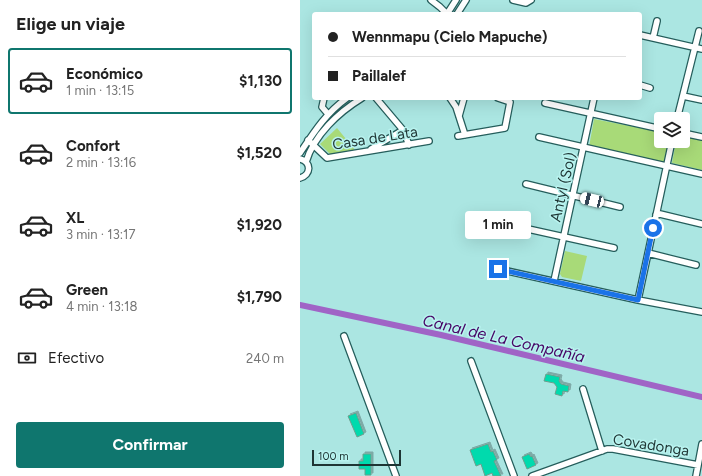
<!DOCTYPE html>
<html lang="es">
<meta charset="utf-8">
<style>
:root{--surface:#fff;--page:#f6f6f6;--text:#222;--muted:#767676;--line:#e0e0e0;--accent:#0f766e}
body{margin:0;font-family:Figtree,sans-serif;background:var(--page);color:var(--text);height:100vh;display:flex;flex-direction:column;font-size:15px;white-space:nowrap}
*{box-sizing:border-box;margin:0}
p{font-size:13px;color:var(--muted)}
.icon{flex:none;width:22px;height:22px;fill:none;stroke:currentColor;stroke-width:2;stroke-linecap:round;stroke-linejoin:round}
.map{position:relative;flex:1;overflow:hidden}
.sheet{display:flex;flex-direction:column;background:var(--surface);width:300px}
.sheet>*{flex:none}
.top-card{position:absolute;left:12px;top:12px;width:330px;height:88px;border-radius:4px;box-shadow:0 4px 16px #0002;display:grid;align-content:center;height:88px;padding:0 16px;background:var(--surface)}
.buttons{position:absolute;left:354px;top:112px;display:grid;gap:8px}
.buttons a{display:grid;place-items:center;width:36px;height:36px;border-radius:4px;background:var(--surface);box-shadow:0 4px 16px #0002;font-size:20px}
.scale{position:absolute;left:12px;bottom:10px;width:89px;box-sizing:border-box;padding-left:4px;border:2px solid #1e3534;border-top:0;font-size:11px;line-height:14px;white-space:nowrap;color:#1e3534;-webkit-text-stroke:3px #b8f3ef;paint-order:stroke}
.end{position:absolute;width:18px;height:18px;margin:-9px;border:5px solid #1a73e8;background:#fff;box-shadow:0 0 0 2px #fff}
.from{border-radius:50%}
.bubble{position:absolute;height:28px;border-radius:4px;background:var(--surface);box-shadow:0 4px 16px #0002;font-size:13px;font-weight:700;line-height:28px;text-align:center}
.car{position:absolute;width:12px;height:24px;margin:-12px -6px;border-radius:5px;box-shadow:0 0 3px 1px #0007;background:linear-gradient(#fff 24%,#345 0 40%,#fff 0 76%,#345 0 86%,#fff 0)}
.top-card b{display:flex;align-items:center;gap:14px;height:38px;font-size:15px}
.top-card b+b{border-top:1px solid var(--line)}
.top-card i{width:10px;height:10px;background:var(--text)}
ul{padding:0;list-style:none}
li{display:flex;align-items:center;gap:12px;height:66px;margin:0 8px 6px;padding:0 8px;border:2px solid transparent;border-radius:4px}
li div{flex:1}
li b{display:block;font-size:15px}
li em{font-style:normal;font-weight:700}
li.active{border-color:var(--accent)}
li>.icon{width:36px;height:36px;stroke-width:1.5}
h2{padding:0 16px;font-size:18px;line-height:48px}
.pay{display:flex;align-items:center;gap:10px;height:44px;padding:0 16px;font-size:15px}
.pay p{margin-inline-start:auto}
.button{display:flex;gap:8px;margin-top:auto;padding:8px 16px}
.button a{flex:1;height:46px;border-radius:4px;background:var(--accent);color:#fff;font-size:16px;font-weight:700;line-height:46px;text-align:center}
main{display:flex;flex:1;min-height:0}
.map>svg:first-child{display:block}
.green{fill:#a8da78}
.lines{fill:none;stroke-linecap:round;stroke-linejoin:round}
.canal{stroke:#a064c6;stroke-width:6}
.building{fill:#00daad;stroke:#6c9e8d;filter:url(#shadow)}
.street-casing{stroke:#255e5c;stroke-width:8}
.street{stroke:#fff;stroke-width:5.5}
.route{stroke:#1a73e8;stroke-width:5}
.labels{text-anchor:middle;stroke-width:3;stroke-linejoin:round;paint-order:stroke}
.street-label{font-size:15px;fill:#1e3534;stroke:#b8f3ef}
.water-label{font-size:16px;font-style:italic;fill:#470565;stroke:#b8f3ef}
</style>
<main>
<section class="sheet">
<h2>Elige un viaje</h2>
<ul>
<li class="active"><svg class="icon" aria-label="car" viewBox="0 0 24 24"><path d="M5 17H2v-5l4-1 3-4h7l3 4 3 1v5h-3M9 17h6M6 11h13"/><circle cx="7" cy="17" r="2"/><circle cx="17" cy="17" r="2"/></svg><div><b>Económico</b><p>1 min · 13:15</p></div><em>$1,130</em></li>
<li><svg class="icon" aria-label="car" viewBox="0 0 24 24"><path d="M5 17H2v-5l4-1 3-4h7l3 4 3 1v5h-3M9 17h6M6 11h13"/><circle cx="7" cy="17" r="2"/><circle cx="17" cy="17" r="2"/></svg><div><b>Confort</b><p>2 min · 13:16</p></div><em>$1,520</em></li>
<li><svg class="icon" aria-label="car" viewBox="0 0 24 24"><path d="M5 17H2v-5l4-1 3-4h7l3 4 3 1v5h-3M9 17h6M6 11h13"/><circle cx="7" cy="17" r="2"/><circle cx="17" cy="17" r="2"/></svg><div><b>XL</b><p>3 min · 13:17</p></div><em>$1,920</em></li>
<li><svg class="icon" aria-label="car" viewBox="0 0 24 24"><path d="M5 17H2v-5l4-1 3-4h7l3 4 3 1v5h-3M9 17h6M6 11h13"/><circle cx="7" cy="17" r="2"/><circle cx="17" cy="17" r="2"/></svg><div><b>Green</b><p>4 min · 13:18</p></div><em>$1,790</em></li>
</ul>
<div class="pay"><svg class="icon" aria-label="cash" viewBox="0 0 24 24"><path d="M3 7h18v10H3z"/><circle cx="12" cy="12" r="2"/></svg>Efectivo<p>240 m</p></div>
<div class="button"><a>Confirmar</a></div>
</section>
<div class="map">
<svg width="402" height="476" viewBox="0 0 402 476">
<defs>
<filter id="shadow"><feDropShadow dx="2" dy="-2" stdDeviation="0" flood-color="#0004"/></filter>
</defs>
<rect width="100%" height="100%" fill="#abe6e2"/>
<path class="green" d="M294,119L361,132V141H368L364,163L289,147Z
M37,128L55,150L31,155L20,144Z
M383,136L402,140V170L372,163L376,141H383Z
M265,251L287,256L281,281L262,277L260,274Z"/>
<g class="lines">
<path class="canal" d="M0,305L141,335L402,397"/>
</g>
<path class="building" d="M246,374L260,377L259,381L261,384L269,386L268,392L263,391L262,396L255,394L257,387L254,383L244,381Z
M56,413L64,434L57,437L48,416Z
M188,444L191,452L193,451L197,460L194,461L201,476H193L192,473L185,476L181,464L176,466L170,450Z
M63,454H71V475H65V469H59V461H63Z
M229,454L231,457L232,456L236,465L227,469L222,457Z"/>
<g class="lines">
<defs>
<path id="street" d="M131,0L140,7L147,14
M213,0L226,3L231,0
M147,14L156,0
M157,14L166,0
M340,35L402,49
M353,38L357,21
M340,85L350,88
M383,96L402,100
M24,98L22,107L28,114
M76,98L103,130L109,145
M150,98L156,107L165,135
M245,103L361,129
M159,116L164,98
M377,119L399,31
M383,133L402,137
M158,136L205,128L210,102L198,98
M239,137L402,174
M8,140L27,158L129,141
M71,149L103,130
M0,153C14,132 26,113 47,98
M0,159C12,162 11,175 0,178
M6,162C14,135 39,112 62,98
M226,184L320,207
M356,215L360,214L402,224
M219,227L314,248
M348,253L396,265
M198,269L338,300L402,312
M254,281L294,98
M338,300L372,141
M44,336L96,476
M171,361L214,476
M283,389L302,451
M232,476L307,449H313L398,465
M396,476L402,444"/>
</defs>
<use href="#street" class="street-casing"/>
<use href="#street" class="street"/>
</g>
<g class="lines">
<path class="route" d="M198,269L338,300L353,228"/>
</g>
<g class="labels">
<g class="street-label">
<text transform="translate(75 138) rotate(-9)" y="5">Casa de Lata</text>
<text transform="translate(263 187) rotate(-77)" y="5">Antyl (Sol)</text>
<text transform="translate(351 445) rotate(9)" y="5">Covadonga</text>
</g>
<g class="water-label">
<text transform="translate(204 338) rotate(13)" y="6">Canal de La Compañía</text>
</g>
</g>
</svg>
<div class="buttons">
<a><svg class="icon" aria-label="layers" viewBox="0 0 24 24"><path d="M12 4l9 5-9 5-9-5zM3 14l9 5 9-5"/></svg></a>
</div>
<div class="scale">100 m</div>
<i class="end from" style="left:353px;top:228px"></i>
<i class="end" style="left:198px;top:269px"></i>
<div class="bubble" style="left:165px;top:211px;width:66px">1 min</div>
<i class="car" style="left:292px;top:200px;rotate:284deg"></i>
<div class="top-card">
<b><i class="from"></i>Wennmapu (Cielo Mapuche)</b>
<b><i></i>Paillalef</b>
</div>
</div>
</main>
